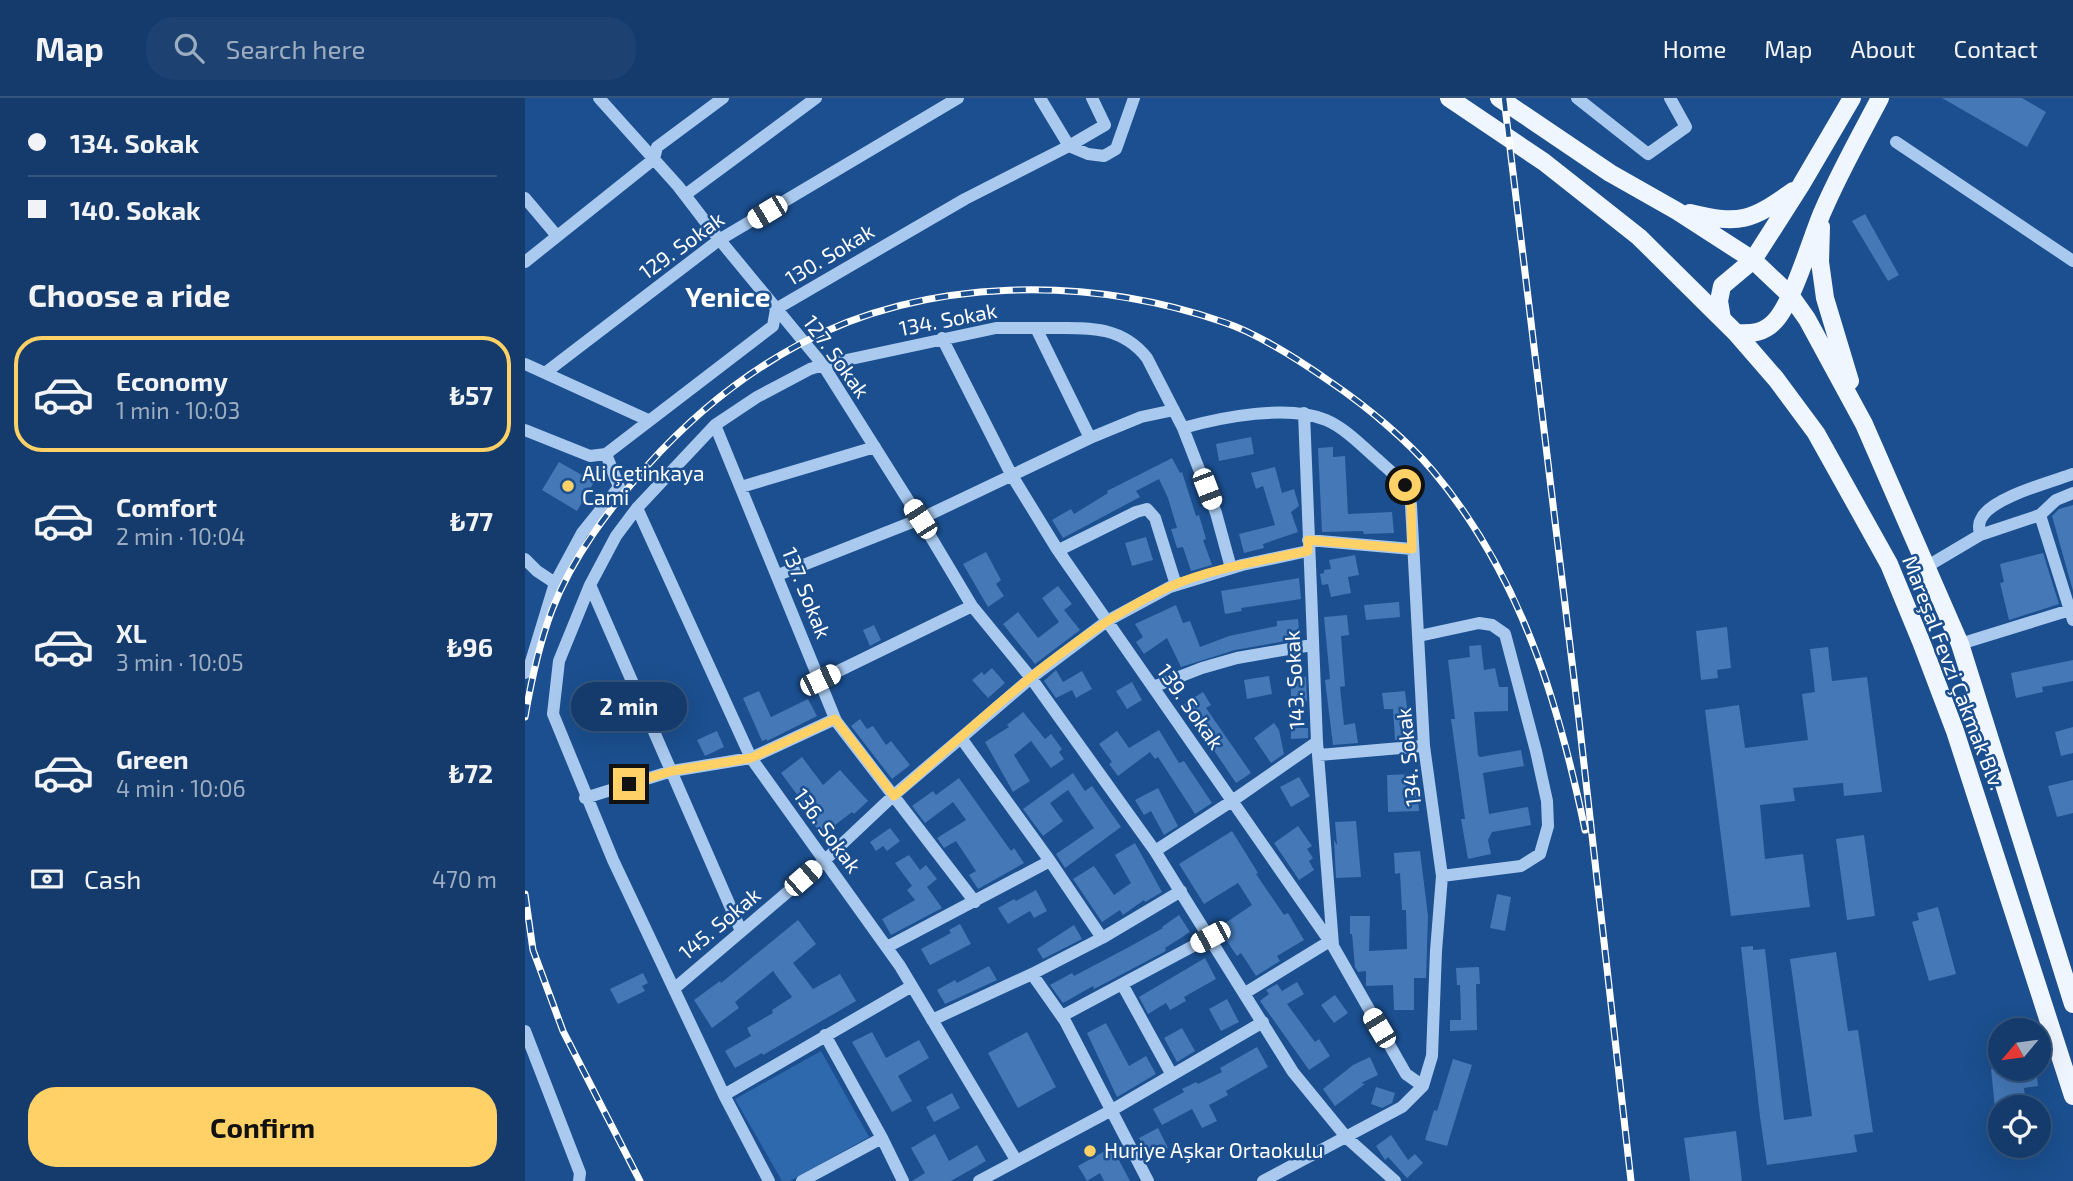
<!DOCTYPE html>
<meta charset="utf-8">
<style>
:root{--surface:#143b6b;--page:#1d4271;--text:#f1f3f6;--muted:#9dadc1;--line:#33557e;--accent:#ffd166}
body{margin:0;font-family:"Exo 2",sans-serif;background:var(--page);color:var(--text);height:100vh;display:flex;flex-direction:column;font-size:26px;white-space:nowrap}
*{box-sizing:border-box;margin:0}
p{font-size:23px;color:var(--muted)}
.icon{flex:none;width:38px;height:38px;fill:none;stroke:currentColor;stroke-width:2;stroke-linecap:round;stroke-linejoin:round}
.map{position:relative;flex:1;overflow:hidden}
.drawer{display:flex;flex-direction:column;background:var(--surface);width:525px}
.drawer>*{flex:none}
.guide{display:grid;align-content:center;height:154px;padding:0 28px;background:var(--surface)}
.needle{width:46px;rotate:241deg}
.controls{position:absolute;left:1463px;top:920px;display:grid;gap:14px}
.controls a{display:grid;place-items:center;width:63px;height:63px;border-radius:50%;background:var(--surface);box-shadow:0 7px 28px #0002,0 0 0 2px var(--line);font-size:35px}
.end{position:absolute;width:32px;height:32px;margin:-16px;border:9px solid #ffd166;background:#111;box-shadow:0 0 0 4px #111}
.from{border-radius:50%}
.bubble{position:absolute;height:49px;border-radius:24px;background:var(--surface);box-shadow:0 7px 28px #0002,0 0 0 2px var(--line);font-size:23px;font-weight:700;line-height:49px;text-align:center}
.car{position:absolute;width:21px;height:42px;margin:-21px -10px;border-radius:9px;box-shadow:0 0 5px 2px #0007;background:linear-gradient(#fff 24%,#345 0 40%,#fff 0 76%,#345 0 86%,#fff 0)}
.guide b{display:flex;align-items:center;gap:24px;height:66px;font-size:26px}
.guide b+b{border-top:2px solid var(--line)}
.guide i{width:18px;height:18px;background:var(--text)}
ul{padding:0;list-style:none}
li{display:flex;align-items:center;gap:21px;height:116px;margin:0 14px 10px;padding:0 14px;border:4px solid transparent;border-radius:28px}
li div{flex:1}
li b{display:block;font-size:26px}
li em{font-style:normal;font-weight:700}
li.current{border-color:var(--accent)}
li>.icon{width:63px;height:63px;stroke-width:1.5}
h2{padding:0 28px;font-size:32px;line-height:84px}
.pay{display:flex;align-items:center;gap:18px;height:77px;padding:0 28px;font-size:26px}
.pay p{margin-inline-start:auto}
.button{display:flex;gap:14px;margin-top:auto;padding:14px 28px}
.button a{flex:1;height:80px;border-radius:28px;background:var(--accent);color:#111;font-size:28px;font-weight:700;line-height:80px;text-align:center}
header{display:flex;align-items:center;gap:42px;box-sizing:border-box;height:98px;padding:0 35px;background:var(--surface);border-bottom:2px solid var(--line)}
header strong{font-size:33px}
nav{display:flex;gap:38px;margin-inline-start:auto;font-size:24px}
.search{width:490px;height:63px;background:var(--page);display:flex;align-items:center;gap:18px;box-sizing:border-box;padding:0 24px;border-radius:28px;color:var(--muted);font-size:26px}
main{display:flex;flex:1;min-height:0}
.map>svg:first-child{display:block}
.green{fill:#2e69ad}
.building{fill:#4478b7}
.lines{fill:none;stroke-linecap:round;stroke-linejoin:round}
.minor{stroke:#a9c9ee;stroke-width:12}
.major{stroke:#f0f6ff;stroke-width:18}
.rail-casing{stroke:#fff;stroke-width:7}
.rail{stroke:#1b4f8f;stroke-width:4.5;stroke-dasharray:13;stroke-linecap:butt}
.route{stroke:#ffd166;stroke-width:9}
.poi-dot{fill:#ffd166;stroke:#1b4f8f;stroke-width:2.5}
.labels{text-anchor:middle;stroke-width:5;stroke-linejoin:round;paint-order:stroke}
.street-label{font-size:21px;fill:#fff;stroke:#1b4f8f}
.poi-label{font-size:21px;fill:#fff;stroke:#1b4f8f;text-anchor:start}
.district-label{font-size:28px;font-weight:bold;fill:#fff;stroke:#1b4f8f}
</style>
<header>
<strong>Map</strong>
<div class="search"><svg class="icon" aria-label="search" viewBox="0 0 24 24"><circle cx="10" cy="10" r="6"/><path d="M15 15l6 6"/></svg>Search here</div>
<nav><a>Home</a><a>Map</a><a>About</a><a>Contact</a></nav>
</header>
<main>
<section class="drawer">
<div class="guide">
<b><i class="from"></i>134. Sokak</b>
<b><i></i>140. Sokak</b>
</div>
<h2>Choose a ride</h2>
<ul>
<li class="current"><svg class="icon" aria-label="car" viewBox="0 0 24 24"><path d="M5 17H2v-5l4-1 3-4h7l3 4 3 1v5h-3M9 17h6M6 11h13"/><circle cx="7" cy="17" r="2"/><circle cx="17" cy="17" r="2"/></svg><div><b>Economy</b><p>1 min · 10:03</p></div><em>₺57</em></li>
<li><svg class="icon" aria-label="car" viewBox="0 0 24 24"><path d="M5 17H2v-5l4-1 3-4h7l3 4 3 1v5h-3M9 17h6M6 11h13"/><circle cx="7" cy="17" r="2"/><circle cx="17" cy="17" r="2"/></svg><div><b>Comfort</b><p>2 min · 10:04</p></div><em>₺77</em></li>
<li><svg class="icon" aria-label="car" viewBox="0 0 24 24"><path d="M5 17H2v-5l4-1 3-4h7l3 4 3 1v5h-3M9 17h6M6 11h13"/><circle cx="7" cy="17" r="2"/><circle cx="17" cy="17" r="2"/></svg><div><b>XL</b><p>3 min · 10:05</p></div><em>₺96</em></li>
<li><svg class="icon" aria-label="car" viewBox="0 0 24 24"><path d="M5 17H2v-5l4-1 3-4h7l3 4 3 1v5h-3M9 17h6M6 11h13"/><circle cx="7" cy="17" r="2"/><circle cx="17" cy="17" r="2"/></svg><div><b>Green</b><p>4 min · 10:06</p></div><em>₺72</em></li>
</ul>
<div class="pay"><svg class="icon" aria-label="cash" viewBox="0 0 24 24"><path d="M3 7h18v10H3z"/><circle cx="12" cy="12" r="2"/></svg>Cash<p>470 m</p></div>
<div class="button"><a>Confirm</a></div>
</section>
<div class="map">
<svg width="1548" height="1083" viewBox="0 0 1548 1083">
<rect width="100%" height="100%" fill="#1b4f8f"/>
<path class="green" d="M296,953L344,1039L265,1083H257L210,1001Z"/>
<path class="building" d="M1417,0H1497L1521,14L1502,49Z
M1340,116L1374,177L1363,183L1327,123Z
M726,339L729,356L694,363L691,346Z
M808,349V359L820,358L823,416L867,414L869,435L839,436L838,433L797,434L793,350Z
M647,360L655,375L657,374L671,418L674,417L681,441L678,442L687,467L666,473L658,449L652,450L646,431L652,430L643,400L634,381L611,393L615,399L538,440L527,422L546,411L549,416L583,395L582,393Z
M34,364L69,384L52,413L17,392Z
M750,369L757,395L769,391L774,408L766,414L773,434L738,446L739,450L719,455L714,436L750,427L738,388L731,391L726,375Z
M1548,407V493L1527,418L1534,411Z
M621,439L628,462L607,468L600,445Z
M461,454L476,482L471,486L479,498L463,509L438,466Z
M1518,455L1534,506L1484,522L1475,485L1479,484L1475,466Z
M830,457L834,477L823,479L826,495L806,499L803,486L797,487L795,476L799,475V472L806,471L804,462Z
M774,480L776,501L716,510L717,513L700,516L696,493Z
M533,488L547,506L539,512L555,532L510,566L478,526L493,514L513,540L534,524L517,500Z
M874,504L875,519L841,522L839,507Z
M651,507L658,525L665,523L675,549L704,538L752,528V523L773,521L774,532L766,533L767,542L710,552L656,569L642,540L619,556L611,544L618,539L610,526Z
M822,517L824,537L816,538L820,588L815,589L819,627L830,625L833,645L808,647L800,582L805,581L799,519Z
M349,527L356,542L345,548L338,532Z
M1202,529L1206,570L1192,572L1193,580L1176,582L1171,533Z
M956,547L959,572L970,570L974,589H983V613L949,614L953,657L955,659L996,652L999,668L958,675L964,716L1003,709L1006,727L967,734L963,742L966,756L943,761L936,721H940L926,621H930L923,562L945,559L944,548Z
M1303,549L1307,583L1342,579L1357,694L1319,698L1318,685L1268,690L1270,703L1235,707L1240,761L1278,756L1285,809L1206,818L1180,612L1214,607L1220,650L1283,642L1277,596L1290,594L1285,551Z
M1548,562V583L1517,589L1518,594L1491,600L1486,575Z
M467,570L480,585L463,600L447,582L457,574L459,577Z
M531,572L538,584L557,573L567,591L551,600L547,592L531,600L519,583Z
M744,578L747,596L722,601L719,582Z
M766,579H781L782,603H766Z
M607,584L617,602L602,611L591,593Z
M234,593L246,619L283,601L292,618L242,643V641L237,643L218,600Z
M880,593L886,640L870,642L868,611H859L857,595Z
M678,594L686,607L681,610L726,675L711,685L682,642L679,644L656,608Z
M498,614L520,641L526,636L537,651L534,654L539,661L526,670L506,643L489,657L505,683L488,694L460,644L484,629L482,627Z
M335,621L342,631L348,628L361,647L366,643L385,667L367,681L326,628Z
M749,625L754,632L759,656L746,665L729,640Z
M1548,629V655L1536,658L1530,634Z
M766,630H783V640L766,641Z
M634,632L654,665L659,663L687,705L670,716L633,659L630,661L625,654L593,678L584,666L587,664L574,646L592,633L604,650Z
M192,633L199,649L180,658L172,642Z
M277,659L298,687L315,672L343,703L329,716L327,714L297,737L269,701L273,698L256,675Z
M548,675L560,693L567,688L596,729L540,770L531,756L569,730L543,692L525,705L538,723L518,738L498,711Z
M891,676L894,713L863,714L862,677Z
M774,679L785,698L766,709L755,689Z
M434,680L486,753L489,750L499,765L453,791L444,777L451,773L431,743L419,750L412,740L441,722L428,704L400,725L387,708L408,693L411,697Z
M1548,682V715L1532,719L1523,688Z
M633,690L653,728L639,737L626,713L619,717L610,702Z
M831,723L836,779L811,780L809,742L812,747L810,724Z
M773,728L787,748L782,751L788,760L784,763L789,772L774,782L749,745Z
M365,730L375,743L362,753L358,748L351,753L345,744Z
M707,733L733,775L731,776L759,817L763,815L779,842L752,858L755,863L731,878L716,855L712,858L693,830L727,807L713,785L679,806L654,766Z
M1339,737L1350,818L1322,822L1311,741Z
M610,745L637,794L620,804L619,802L598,817L595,812L577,824L548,781L569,768L589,797L606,785L590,757Z
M895,753L903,818L901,880H889V912H869L868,887L841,888V873L833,874L830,869L827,836H825V818H845L844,853L882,851L881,812H877L875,775L870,776L869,755Z
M384,757L395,772L401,767L412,781L402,789L417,810L366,837L357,821L390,802L382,792L387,788L370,765Z
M511,792L522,813L509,820L505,813L483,826L473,810L489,801L491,803Z
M972,796L986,799L980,833L965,830Z
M1413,809L1431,876L1404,883L1387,824L1394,822L1392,815Z
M654,817L665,834L640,850L641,852L639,854L569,891L568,888L538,905L525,887L547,875L549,878L604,849L638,830L637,829Z
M273,822L291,846L268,865L288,891L315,876L331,903L238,957L237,955L210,970L200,953L226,938L222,930L248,915L247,912L267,899L248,873L210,904L214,910L187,930L169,902L195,883L196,885Z
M435,826L446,846L405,867L396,851L426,835L424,832Z
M549,827L557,841L518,861L512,851Z
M1228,848V852L1240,851L1259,1022L1287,1018L1265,861L1311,854L1323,933L1333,932L1348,1034L1329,1037L1332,1054L1242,1067L1235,1019L1216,849Z
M680,860L691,881L659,899L661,903L645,912L641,905L623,916L614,899Z
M464,868L472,882L420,906L412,892L430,882L432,885Z
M954,869L955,886H951L952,932L925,933V922H936L935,887H932L931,870Z
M118,875L123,885L117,888L120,893L93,906L85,891Z
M772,884L779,896L762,906L790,944L794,941L805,958L784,972L735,903L744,896L741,892L752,886L757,893Z
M810,897L823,915L809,925L796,907Z
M702,901L714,924L696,933L684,911Z
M581,925L604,968L621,958L631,976L592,999L562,935Z
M657,930L670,953L652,964L639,940Z
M347,934L361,960L394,942L404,960L373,978L387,1003L367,1014L327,944Z
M502,934L531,989L493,1010L463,955Z
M732,949L743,969L701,993L703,997L684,1007L692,1023L677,1030L667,1011L637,1027L628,1011L659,994L657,991L671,984L673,986L697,974L695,970Z
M845,959L853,977L836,985L840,986L810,1008L798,991L828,967Z
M928,961L947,967L922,1048L900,1042L909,1012L912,1013Z
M1466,971H1511L1513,988L1499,990L1501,1010H1470Z
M851,989L870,995L867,1005L857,1010L846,1006Z
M427,995L435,1010L409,1024L401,1009Z
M633,1030L643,1050L625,1060L614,1040Z
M1211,1033L1217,1083H1165L1159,1040Z
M410,1036L424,1063L452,1047L461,1063L426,1083H387L400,1075L386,1050Z
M866,1037L883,1062L890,1056L898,1065L882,1080L863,1059L860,1062L851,1048Z
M587,1049L605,1083H579L575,1075L562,1083L553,1068Z"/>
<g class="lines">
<path class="minor" d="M74,0L153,88L189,135L298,267L395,421L447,508L506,580L630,753L768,974L822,1040L870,1083
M515,0L544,48L563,56L579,58L591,51L609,0
M1052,0L1123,56L1161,29L1145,0
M1371,44L1548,163
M160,97L291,0
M0,100L32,138
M0,164L129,61L132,49L198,0
M511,230C553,231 593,223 622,260L658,330L691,415L706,470
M417,240L486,376L532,451L808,848L881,976L898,988
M0,266L123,322
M20,275L194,142L433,0
M779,315L792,644L808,847
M190,327L311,623L450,804
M658,330C697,319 763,306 801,322C820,330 837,348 852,361C867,375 884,386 886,407L899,648L917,778L911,853L907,958L898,988L877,1009L738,1083
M0,332L65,358L81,356L248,228L251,211L440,101L544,48L580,27L567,0
M216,389L350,349
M112,410L226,660L375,868L491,1062
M1515,417L1548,522
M1455,437C1454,431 1453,426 1456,421C1465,400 1526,384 1548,376
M783,442L887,451
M534,452L611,414L622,411L630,420L651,487
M0,461L12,473L30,485L57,435L94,389L81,356
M1401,469L1455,437L1515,417L1531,402L1548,395
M253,477L395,421L565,340
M65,487L216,833
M894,538L954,525L967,527L980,536L1011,653L1022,703L1023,728L1015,756L996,768L917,778
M1435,546L1545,512
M0,575L5,567L30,485
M295,582L447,508
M628,589L677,570L712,560L787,547
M436,640L525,763L577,840
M794,657L899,648
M60,700L147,673L226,660L310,621
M630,753L707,703L792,644
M362,849L525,763
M507,876L540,923L623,1083
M597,886L647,977
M387,888L199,997L88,762L28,616L34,563L65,487L91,438L112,410L190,327L232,299L285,271L298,267L471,230H511L565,340L616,319L649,312
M150,890L299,763L369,697L436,640L506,580L582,523L645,489L717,467L783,453
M720,895L805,843
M537,918L685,839
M407,922L507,876L577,840L656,793
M0,933L55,1075L54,1083
M300,937L357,1040L378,1083
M199,997L244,1083
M277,1083L357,1040
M454,1083L587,1012L738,924"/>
<path class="major" d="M924,0L1019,64L1114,139L1211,235L1251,281L1291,335L1364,466L1397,546L1430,633L1548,998
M974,0L1085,75L1152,113L1228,162L1265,197L1282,221L1339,326L1435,546L1548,906
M1165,115C1215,127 1226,123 1268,93
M1296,129L1295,164L1300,200L1325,283
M1197,221L1194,203L1197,188L1228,162L1276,87L1327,0
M1211,235C1227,236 1239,235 1250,223C1268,204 1286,141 1297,115C1314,75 1335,38 1355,0"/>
<defs>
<path id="rail" d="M979,0L1054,622L1106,1083
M0,619C6,584 14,546 27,512C48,458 84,411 122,368C166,319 217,277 275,246C402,178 564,178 698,224C732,235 777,264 807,285C841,308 882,342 908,373C995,477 1033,602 1060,732
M0,796L8,852L38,933L115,1083"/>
</defs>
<use href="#rail" class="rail-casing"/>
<use href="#rail" class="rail"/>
</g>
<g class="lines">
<path class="route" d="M104,686L147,673L226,660L310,621L369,698C450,627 546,534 644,489C684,471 740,462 783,453V442L887,451L886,407L880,387"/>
</g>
<g class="poi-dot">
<circle cx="43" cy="388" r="7"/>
<circle cx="565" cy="1053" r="7"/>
</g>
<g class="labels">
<g class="street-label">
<text transform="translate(157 148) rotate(-36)" y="7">129. Sokak</text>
<text transform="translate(305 157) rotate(-31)" y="7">130. Sokak</text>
<text transform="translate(423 222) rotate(-11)" y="7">134. Sokak</text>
<text transform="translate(311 259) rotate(54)" y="7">127. Sokak</text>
<text transform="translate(281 495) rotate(68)" y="7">137. Sokak</text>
<text transform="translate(1428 575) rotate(69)" y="7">Mareşal Fevzi Çakmak Blv.</text>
<text transform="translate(770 582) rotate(-93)" y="7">143. Sokak</text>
<text transform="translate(665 609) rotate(55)" y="7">139. Sokak</text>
<text transform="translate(884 659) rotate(-96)" y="7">134. Sokak</text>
<text transform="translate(302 733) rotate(54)" y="7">136. Sokak</text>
<text transform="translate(195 826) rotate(-40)" y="7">145. Sokak</text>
</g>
<g class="poi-label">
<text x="57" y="383">Ali Çetinkaya<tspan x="57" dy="24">Cami</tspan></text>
<text x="579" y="1060">Huriye Aşkar Ortaokulu</text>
</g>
<g class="district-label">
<text x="203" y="209">Yenice</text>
</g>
</g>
</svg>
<div class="controls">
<a><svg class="needle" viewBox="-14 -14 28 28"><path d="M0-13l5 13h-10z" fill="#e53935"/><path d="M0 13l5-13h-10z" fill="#9dadc1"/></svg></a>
<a><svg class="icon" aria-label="locate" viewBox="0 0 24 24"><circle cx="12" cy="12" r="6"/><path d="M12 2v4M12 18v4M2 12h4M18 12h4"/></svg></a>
</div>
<i class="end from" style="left:880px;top:387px"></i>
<i class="end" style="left:104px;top:686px"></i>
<div class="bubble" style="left:46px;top:584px;width:116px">2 min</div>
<i class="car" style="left:242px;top:114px;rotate:239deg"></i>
<i class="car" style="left:682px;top:391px;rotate:159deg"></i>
<i class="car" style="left:395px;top:421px;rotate:327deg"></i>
<i class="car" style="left:295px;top:582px;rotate:64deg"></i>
<i class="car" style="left:278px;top:780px;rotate:49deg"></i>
<i class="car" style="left:685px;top:839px;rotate:242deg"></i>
<i class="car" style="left:854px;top:930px;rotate:329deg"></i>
</div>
</main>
